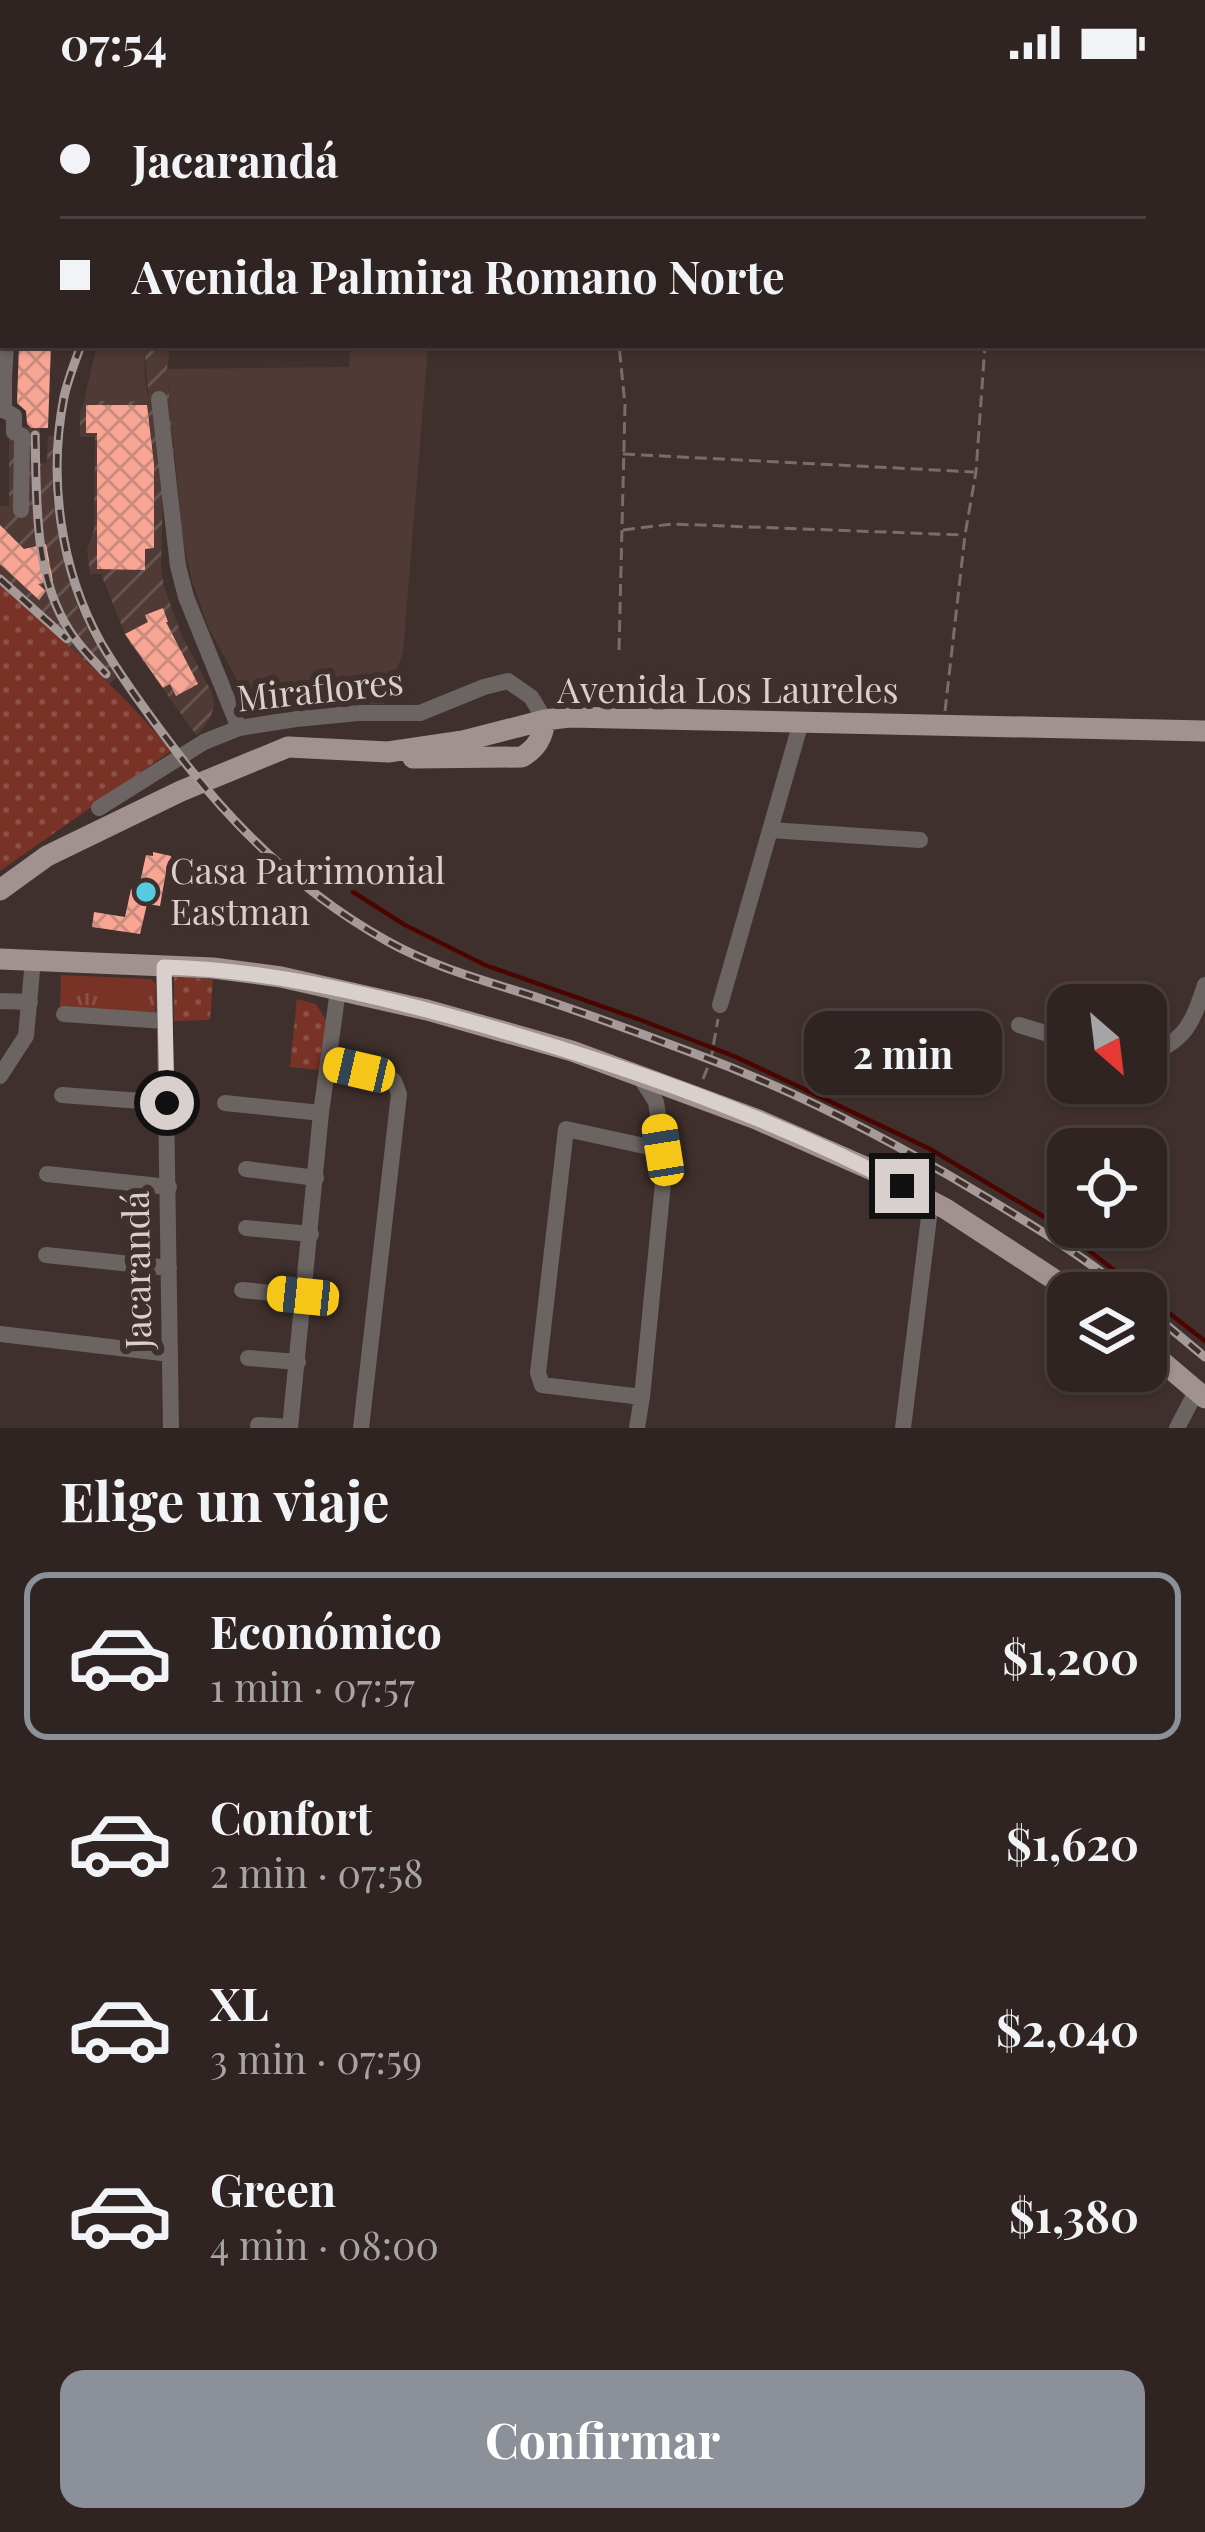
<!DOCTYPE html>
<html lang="es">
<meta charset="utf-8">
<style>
:root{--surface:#2f2422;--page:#372c2a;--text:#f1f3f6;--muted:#a7a4a5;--line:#4a4140;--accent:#8c9099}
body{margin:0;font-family:"Playfair Display",serif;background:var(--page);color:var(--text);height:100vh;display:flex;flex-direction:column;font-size:45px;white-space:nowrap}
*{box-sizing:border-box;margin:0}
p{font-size:39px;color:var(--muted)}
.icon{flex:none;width:66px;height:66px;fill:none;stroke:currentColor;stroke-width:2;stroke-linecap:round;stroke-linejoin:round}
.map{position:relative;height:1344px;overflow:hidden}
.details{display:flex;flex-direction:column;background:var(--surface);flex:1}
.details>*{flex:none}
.top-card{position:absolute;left:0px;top:0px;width:1206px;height:264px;box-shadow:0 3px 9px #0004,0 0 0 3px var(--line);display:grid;align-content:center;height:264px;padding:0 60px;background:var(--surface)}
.needle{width:78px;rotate:152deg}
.controls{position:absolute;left:1047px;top:900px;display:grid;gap:24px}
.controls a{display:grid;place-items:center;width:120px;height:120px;border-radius:24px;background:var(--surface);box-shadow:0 3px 9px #0004,0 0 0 3px var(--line);font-size:60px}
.end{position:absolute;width:54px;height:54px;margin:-27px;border:15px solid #d9cfcd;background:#111;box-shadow:0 0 0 6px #111}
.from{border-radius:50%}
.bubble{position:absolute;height:84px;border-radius:24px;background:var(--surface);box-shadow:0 3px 9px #0004,0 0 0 3px var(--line);font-size:39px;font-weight:700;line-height:84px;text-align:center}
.car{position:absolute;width:36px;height:72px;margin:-36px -18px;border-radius:15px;box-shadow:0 0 9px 3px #0007;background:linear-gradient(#f5c518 24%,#345 0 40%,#f5c518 0 76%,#345 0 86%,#f5c518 0)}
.top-card b{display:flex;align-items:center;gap:42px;height:114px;font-size:45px}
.top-card b+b{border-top:3px solid var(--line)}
.top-card i{width:30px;height:30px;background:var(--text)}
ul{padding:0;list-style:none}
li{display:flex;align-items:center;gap:36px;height:168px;margin:0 24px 18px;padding:0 36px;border:6px solid transparent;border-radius:24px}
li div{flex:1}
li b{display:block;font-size:45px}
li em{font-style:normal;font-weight:700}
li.active{border-color:var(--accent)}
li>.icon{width:108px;height:108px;stroke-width:1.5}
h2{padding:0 60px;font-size:54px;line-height:144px}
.button{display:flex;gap:24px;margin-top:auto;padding:24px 60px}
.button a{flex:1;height:138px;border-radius:24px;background:var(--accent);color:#fff;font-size:48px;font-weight:700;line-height:138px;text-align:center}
.status{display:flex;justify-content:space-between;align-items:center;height:84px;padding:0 60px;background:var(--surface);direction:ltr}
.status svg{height:33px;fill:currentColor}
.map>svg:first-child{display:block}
.built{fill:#4f3a35}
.industrial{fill:url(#industrial-furrows)}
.grass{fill:url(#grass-dots)}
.park{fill:url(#park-tufts)}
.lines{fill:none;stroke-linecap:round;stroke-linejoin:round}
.stream{stroke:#4b0500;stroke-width:4.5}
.building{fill:url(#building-cross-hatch)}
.path{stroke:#796c69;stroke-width:3;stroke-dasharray:12 6;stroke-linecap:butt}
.minor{stroke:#6b6462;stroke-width:16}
.major{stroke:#a1928f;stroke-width:21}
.rail-casing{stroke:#a69a98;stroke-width:9}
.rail{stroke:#3f302d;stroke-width:4.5;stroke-dasharray:14;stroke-linecap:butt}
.route{stroke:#d9cfcd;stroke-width:15}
.poi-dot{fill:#55cae0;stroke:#3f302d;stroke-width:4.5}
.labels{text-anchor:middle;stroke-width:12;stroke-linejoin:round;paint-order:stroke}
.street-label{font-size:36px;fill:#d9cfcd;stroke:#3f302d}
.poi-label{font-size:36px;fill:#d9cfcd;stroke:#3f302d;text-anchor:start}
</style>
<div class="status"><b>07:54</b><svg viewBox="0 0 49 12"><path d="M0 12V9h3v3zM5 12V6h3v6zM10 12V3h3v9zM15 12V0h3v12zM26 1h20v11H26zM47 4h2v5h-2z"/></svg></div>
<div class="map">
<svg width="1205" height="1344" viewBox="0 0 1205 1344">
<defs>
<pattern id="industrial-furrows" width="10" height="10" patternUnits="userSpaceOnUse" patternTransform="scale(3)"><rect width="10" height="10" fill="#4f3a35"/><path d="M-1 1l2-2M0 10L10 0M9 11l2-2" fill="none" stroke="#685551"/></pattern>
<pattern id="grass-dots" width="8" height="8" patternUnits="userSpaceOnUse" patternTransform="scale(3)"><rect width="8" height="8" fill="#783326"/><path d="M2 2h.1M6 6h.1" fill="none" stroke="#8b5044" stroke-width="1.8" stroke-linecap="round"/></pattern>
<pattern id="park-tufts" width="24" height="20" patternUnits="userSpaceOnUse" patternTransform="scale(3)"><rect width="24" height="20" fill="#783326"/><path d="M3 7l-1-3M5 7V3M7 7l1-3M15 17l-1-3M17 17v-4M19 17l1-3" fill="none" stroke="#8b5044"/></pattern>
<pattern id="building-cross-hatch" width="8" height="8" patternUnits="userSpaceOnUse" patternTransform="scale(3)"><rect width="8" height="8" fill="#f8a594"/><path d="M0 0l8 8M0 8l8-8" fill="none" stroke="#ca8b7e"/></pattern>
</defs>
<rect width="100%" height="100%" fill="#3f302d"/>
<path class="built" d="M97,261H144L145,296L149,317H84Z
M403,261H428L403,569L384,620L259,624L249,617L209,545L192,497L182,452L167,285L349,283L350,265Z"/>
<path class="industrial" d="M144,261H170L167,285L177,406L163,408L161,483L164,503L182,552L212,609L214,621L210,635L197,652L127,555L101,490H90L87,465L94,446L95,353H80V328L84,317H149Z
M9,337L16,343L40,344V380L47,379L48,352H55L52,412L59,454L78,524L90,550L117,593L110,600L0,501V422H9Z"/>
<path class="grass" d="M0,501C59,554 121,605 171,667L0,787Z
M174,893L213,895L210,936L174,937Z
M297,915L316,920L326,936L320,986L290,983Z"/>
<path class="park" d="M61,891L151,895L156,900L155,931L60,924Z"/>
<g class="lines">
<path class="stream" d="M353,808L405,841L485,881L638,935L736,973L930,1065L1051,1137L1205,1257"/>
</g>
<path class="building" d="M19,261H51L48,344H31L27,340L26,327L17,319Z
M86,321H147L154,380V464L145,465V486L97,485V349H86Z
M0,441L24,465L46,460L53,497L38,500L46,507L39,516L0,480Z
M163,524L168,538H166L198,600L176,612L170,600L163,604L125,550L148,538L145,531Z
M153,768L171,772L172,777L169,789L166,788L160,822L147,820L140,850L92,843L94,828L125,833L131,805L138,807L146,771L153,772Z"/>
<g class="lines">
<path class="path" d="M397,3V0
M623,370L974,388
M623,446L672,440L963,451
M619,566L625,321L619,261
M945,627L965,451L976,388L985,261
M703,995L711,975L718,935"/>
<path class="minor" d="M96,3V0
M0,294H4V326H0
M4,294L6,261
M159,315L178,482L186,513L239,644
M4,326L14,332V348L22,352L21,426
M99,724L204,658L239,644L296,635L358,629H420L484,603L508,597L531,613L545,636
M770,746L920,756
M164,883L171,1344
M0,917L30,918
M720,921L801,638
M64,930L164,937
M1019,941L1068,956
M1146,972C1186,956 1192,940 1205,901
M329,980L388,993L394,997L399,1010L361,1344
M0,992L26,952L33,876
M62,1011L167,1019
M225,1019L321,1029
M246,1085L316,1094
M47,1090L169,1103
M246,1144L311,1150
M46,1171L169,1184
M242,1206L303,1212
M0,1250L170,1270
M248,1274L298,1278
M642,1313L542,1301L538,1289L566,1045L663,1066
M258,1341L290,1343
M290,1344L321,1029L338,906
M637,1344L642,1313L665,1079L656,1018L638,990
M903,1344L931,1117
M1177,1344L1197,1306"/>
<path class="major" d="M413,674L522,673C537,664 543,653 545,636
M0,806L47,772L181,707L288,663L388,668L463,657L545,636L569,633L1205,647
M0,875L213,884L281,893L427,926L572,967L756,1035L872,1086L946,1125L1075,1209
M1146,1264L1205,1314"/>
<defs>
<path id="rail" d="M194,3L196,0
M81,261C75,278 68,295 64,313C48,394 60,486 101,559C122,595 148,630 173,663C232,742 301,809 387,857C435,884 486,897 539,914C590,931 642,950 693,969C792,1005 887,1054 977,1108C1029,1139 1082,1171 1128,1209
M35,351C37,415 33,489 69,546C79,562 93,576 106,590
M0,495L67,555
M1146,1224L1205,1273"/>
</defs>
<use href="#rail" class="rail-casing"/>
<use href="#rail" class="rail"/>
</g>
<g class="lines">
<path class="route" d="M167,1019L164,883C275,886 383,913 489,943C631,984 771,1033 902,1102"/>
</g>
<circle class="poi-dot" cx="146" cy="808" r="12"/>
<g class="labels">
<g class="street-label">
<text transform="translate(320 606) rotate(-6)" y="13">Miraflores</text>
<text x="728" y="619">Avenida Los Laureles</text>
<text transform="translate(137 1186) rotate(-91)" y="13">Jacarandá</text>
</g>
<g class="poi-label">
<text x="170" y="800">Casa Patrimonial<tspan x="170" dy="41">Eastman</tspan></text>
</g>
</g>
</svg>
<div class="controls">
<a><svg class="needle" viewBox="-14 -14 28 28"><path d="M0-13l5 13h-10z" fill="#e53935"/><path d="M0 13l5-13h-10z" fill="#a7a4a5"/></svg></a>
<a><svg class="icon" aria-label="locate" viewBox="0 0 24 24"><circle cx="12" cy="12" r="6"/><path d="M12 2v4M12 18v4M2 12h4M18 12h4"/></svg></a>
<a><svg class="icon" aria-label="layers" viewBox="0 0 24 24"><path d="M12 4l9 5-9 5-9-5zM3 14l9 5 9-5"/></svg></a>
</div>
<i class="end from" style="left:167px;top:1019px"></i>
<i class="end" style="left:902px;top:1102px"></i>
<div class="bubble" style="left:804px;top:927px;width:198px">2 min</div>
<i class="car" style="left:359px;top:986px;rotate:283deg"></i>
<i class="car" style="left:663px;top:1066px;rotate:351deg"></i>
<i class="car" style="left:303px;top:1212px;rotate:276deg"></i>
<div class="top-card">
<b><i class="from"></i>Jacarandá</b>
<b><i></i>Avenida Palmira Romano Norte</b>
</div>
</div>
<section class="details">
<h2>Elige un viaje</h2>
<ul>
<li class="active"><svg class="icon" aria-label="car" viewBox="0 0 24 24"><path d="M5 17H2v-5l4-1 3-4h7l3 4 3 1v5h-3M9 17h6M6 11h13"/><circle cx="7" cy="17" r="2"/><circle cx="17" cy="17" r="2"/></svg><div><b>Económico</b><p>1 min · 07:57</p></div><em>$1,200</em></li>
<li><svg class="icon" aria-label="car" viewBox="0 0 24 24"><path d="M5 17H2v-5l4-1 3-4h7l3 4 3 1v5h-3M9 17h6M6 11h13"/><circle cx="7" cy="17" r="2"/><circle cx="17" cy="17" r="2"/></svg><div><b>Confort</b><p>2 min · 07:58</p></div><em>$1,620</em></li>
<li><svg class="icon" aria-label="car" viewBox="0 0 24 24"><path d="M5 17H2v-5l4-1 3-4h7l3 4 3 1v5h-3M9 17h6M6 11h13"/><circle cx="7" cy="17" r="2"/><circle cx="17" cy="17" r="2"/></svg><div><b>XL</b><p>3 min · 07:59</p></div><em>$2,040</em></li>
<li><svg class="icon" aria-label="car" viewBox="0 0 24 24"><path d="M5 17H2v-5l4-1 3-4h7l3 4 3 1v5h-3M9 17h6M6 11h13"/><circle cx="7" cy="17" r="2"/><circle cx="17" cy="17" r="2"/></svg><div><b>Green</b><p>4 min · 08:00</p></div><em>$1,380</em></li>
</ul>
<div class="button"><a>Confirmar</a></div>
</section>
